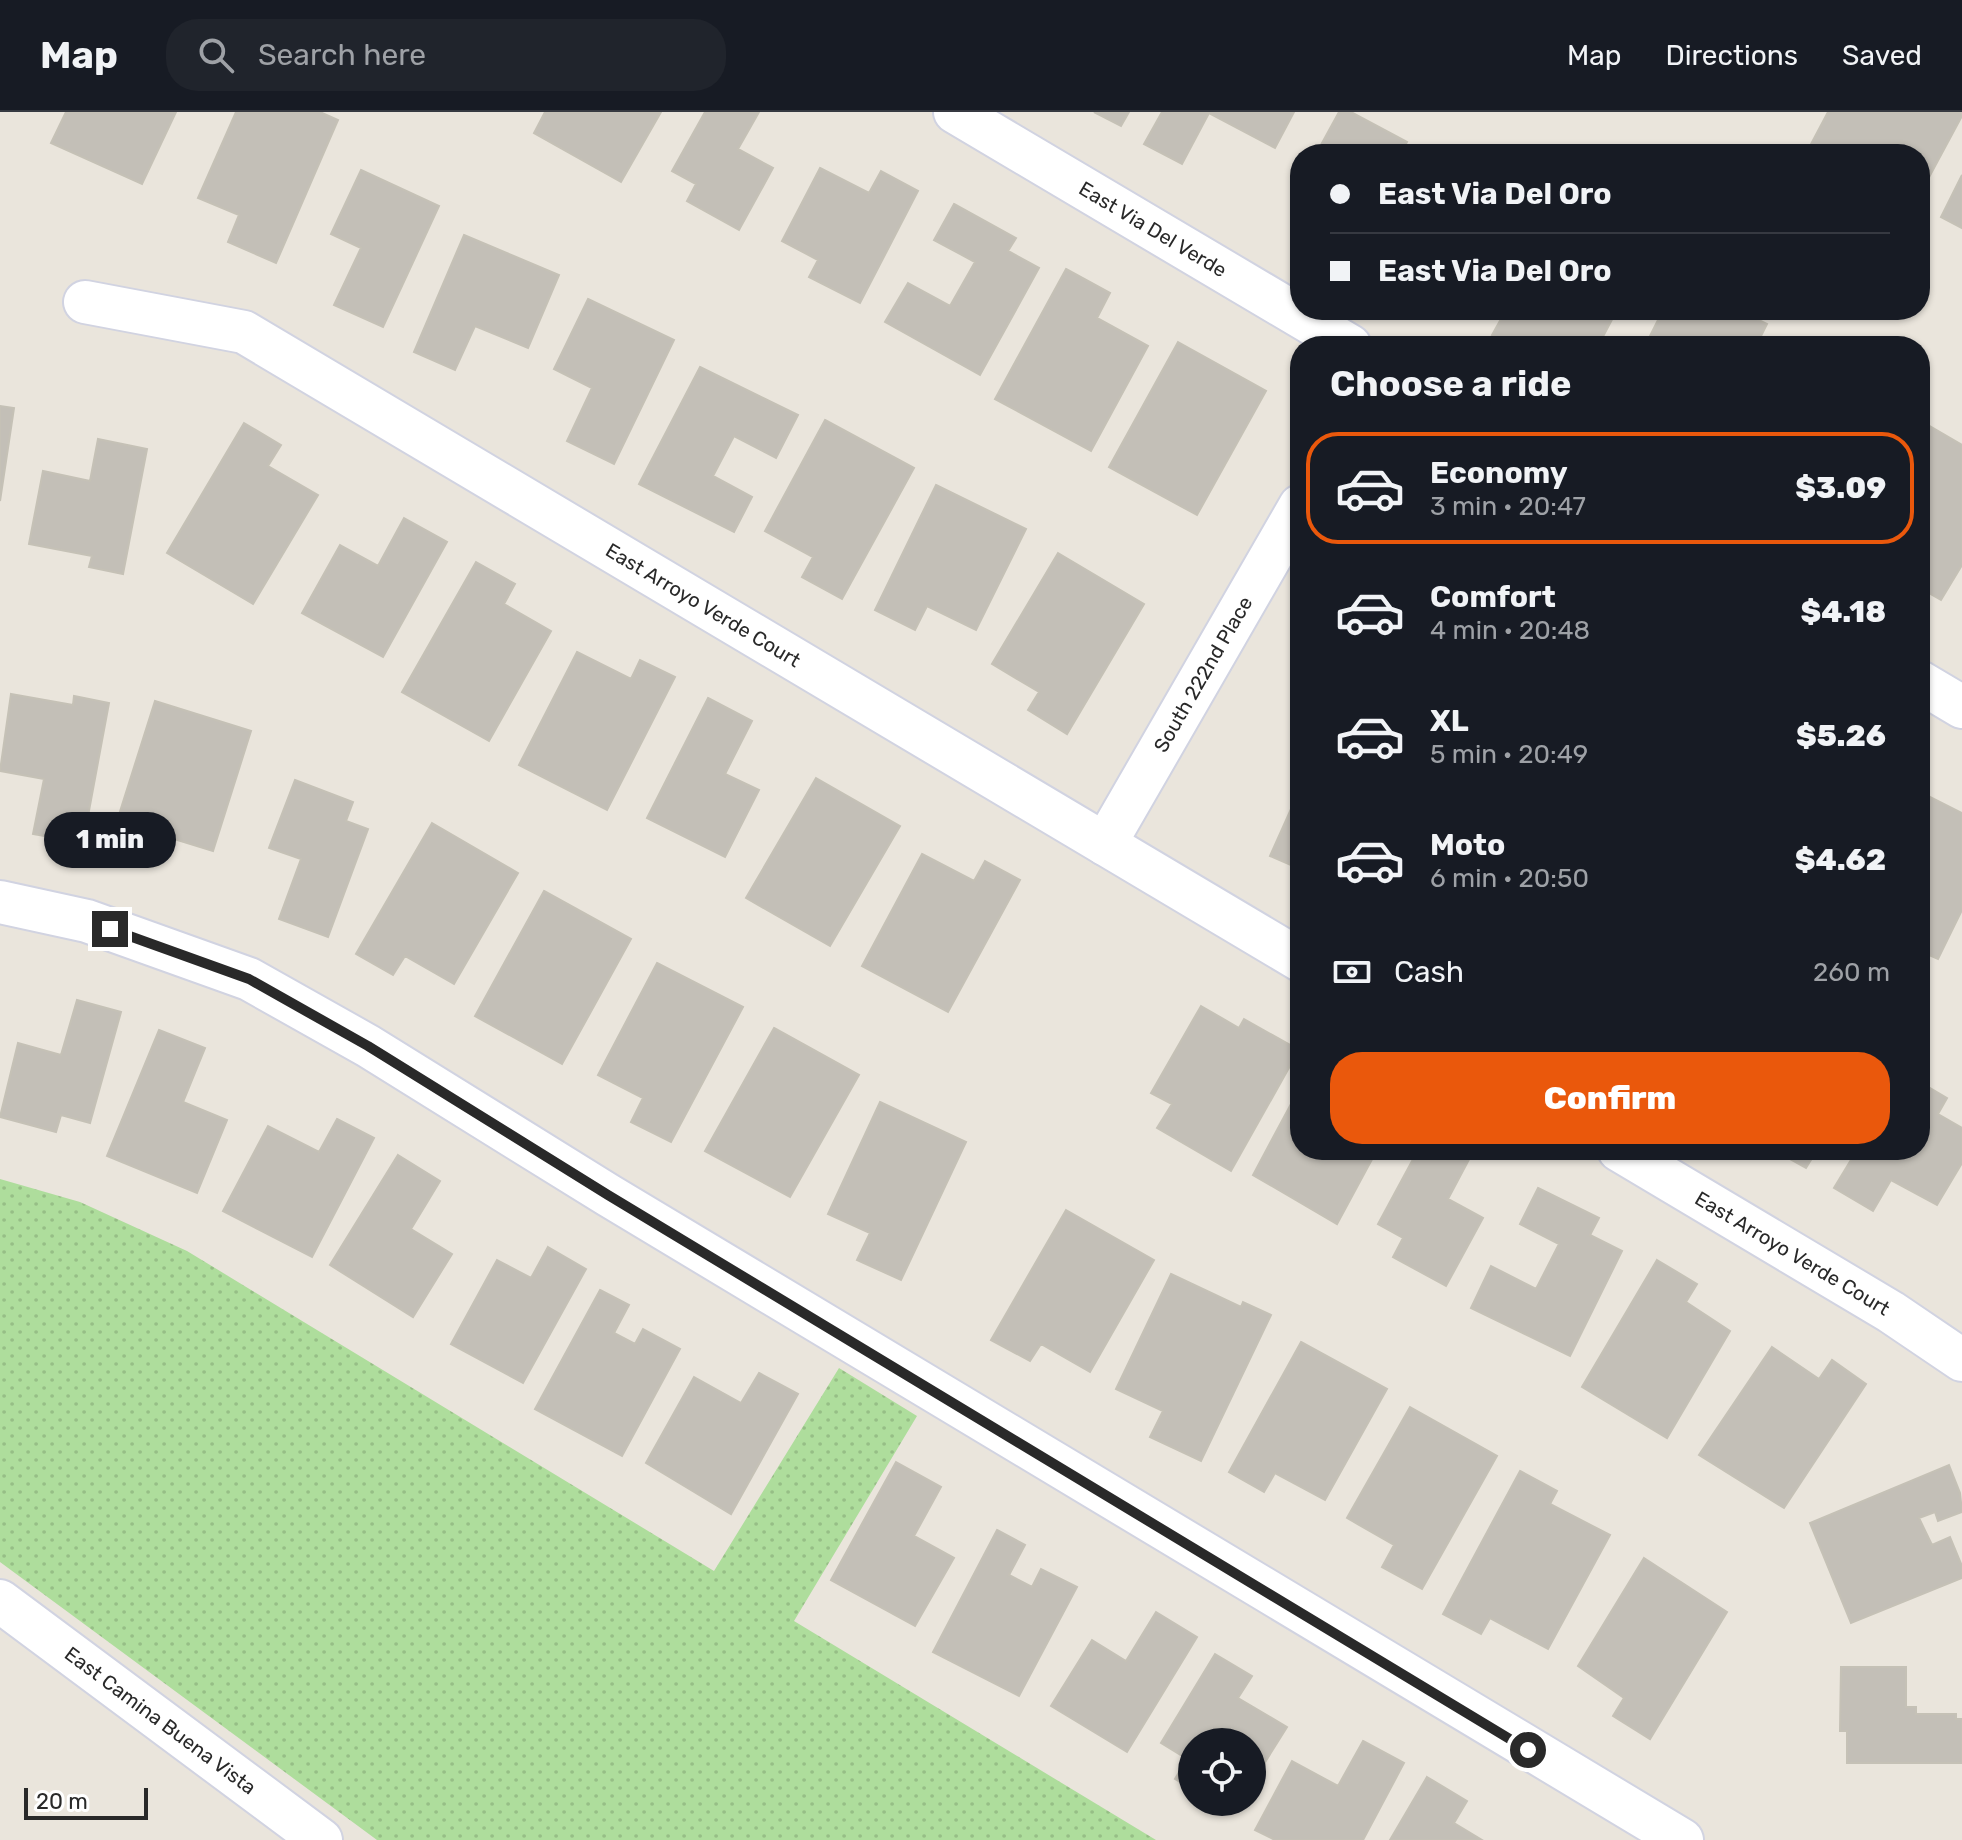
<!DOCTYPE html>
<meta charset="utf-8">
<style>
:root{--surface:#171b24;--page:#20242c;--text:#f1f3f6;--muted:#9ea1a6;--line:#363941;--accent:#ea580c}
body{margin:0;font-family:Rubik,sans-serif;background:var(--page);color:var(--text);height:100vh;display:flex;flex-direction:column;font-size:30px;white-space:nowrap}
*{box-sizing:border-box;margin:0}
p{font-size:26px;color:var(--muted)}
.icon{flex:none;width:44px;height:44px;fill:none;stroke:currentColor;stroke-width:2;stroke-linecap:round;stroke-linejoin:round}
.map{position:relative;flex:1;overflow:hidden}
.panel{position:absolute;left:1290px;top:224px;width:640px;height:824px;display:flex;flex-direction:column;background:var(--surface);border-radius:32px;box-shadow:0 2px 6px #0004}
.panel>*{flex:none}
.guide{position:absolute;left:1290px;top:32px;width:640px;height:176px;border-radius:32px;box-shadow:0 2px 6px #0004;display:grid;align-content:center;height:176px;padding:0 40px;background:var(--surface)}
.controls{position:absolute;left:1178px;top:1616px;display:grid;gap:16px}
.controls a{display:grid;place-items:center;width:88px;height:88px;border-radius:50%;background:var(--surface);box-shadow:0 2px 6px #0004;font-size:40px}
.scale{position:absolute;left:24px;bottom:20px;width:124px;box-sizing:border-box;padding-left:8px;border:4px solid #292929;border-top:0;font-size:22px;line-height:28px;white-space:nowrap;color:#292929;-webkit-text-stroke:6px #fff;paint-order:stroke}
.end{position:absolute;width:36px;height:36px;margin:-18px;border:10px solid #292929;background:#fff;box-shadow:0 0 0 4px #fff}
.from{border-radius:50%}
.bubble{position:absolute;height:56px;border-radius:28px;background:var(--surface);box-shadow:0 2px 6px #0004;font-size:26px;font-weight:800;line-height:56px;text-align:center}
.guide b{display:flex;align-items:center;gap:28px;height:76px;font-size:30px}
.guide b+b{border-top:2px solid var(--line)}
.guide i{width:20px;height:20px;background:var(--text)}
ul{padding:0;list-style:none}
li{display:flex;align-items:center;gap:24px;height:112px;margin:0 16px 12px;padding:0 24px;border:4px solid transparent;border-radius:32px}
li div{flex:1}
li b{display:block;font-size:30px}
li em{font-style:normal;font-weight:800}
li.current{border-color:var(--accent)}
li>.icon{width:72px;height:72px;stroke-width:1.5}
h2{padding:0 40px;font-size:36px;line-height:96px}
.pay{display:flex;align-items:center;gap:20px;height:88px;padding:0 40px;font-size:30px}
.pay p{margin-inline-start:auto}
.cta{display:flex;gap:16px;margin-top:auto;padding:16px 40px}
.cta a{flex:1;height:92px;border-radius:32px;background:var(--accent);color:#fff;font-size:32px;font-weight:800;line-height:92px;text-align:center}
header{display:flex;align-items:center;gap:48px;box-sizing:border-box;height:112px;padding:0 40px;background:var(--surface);border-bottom:2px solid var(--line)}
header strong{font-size:38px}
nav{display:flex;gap:44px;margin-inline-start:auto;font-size:28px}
.search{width:560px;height:72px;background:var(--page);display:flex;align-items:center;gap:20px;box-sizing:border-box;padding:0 28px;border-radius:32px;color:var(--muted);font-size:30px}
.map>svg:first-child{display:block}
.green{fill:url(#green-dots)}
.building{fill:#c3bfb7;stroke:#c5c1b6;stroke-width:2}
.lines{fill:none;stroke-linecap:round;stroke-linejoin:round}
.minor-casing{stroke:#d1d3e1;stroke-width:46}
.minor{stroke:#fff;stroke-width:42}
.route{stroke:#292929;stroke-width:10}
.labels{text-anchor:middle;stroke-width:6;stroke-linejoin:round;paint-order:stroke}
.street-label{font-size:20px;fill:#292929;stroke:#fff}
</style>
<header>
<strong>Map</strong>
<div class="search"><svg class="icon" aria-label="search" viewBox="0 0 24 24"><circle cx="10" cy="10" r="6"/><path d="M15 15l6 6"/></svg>Search here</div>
<nav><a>Map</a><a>Directions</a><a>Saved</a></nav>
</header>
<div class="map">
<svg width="1962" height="1728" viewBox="0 0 1962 1728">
<defs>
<pattern id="green-dots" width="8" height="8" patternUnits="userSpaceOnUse" patternTransform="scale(2)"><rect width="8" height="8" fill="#aedd9c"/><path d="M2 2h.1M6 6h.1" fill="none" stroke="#96be86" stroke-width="1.8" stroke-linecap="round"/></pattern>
</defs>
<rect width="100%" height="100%" fill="#eae5dc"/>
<path class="green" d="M0,1067L80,1090L187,1139L714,1459L839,1256L917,1304L794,1509L1156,1728H377L0,1450Z"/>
<path class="building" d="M66,0H176L142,72L51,31Z
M236,0H320L338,8L276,151L228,130L239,103L198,86Z
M545,0H661L621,70L534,21Z
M705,0H759L738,37L773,56L739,118L687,89L696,72L672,59Z
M1094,0H1129L1121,14Z
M1162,0H1294L1275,36L1209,1L1182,52L1144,32Z
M1339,0H1351L1407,30L1400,42H1316Z
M1828,0H1962V4L1920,82V42H1829L1811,32Z
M820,56L869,81L881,59L918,79L860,191L809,165L818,148L782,129Z
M361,58L439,94L383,215L334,193L361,136L331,122Z
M1962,63V116L1941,105Z
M954,92L1016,126L1008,139L1039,156L980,263L885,210L908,171L950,194L975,150L934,128Z
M464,123L559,163L528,236L475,214L455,258L414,240Z
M1066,157L1110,181L1097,206L1148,234L1091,339L995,287Z
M588,187L674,228L614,352L567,329L592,276L554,257Z
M1506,198H1617L1598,234H1557L1543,227L1540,234H1513L1492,223Z
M1663,198H1738L1767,212L1756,234H1645Z
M1178,230L1266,279L1197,403L1109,355Z
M700,255L798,303L776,346L734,324L713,364L752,385L734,420L639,372Z
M0,294L14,296L0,389Z
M825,308L914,356L842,487L802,465L813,445L765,419Z
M244,311L281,333L268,354L318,383L253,492L167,441Z
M1928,313L1962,333V453L1941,488L1920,476V327Z
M98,327L147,337L123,462L89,455L92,444L29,432L43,359L90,369Z
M936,373L1026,417L976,518L927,494L915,518L875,498Z
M404,406L447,430L383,545L302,501L340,433L378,454Z
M1058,441L1144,492L1067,622L1028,598L1039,580L992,552Z
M476,450L515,472L504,492L551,519L489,629L402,580Z
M577,540L631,567L640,548L675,565L607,698L519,653Z
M11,582L73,593L74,584L109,591L83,731L33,722L44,667L0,659Z
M708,586L752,609L725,662L759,678L725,745L647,706Z
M155,589L251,619L213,739L158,722L151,744L110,731Z
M816,666L900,714L830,834L746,786Z
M295,668L353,690L346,709L368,717L328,825L279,807L301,747L269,736Z
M1300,677V757L1270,744Z
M1920,680L1962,701V798L1938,847L1920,839Z
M432,711L518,761L454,872L405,844L393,863L356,842Z
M922,742L974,769L985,749L1020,768L948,900L862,854Z
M544,779L631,827L562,952L475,904Z
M657,851L743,895L671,1030L631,1010L643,986L598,963Z
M77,888L121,900L90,1011L61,1003L56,1020L0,1005L18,931L61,943Z
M1201,894L1239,916L1244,907L1299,938L1231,1059L1157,1016L1172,992L1151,981Z
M774,916L859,963L790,1085L705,1039Z
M159,918L205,936L183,990L227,1008L197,1081L107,1044Z
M1920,970L1947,986L1938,1002L1962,1016V1051L1937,1093L1891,1068L1873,1099L1834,1076L1857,1038H1920Z
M1299,977L1300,1038H1377L1337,1112L1253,1063Z
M880,990L966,1030L901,1168L857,1148L870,1121L828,1102Z
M337,1007L374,1026L312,1145L223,1099L268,1014L319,1040Z
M1418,1038H1474L1448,1087L1483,1106L1446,1174L1393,1145L1403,1126L1378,1112Z
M1774,1038H1817L1806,1056Z
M398,1043L440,1069L411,1117L452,1142L413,1205L330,1153Z
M1538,1076L1599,1106L1590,1123L1622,1139L1570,1244L1471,1196L1491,1154L1536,1177L1559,1132L1520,1112Z
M1066,1098L1154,1148L1090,1260L1041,1232L1030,1249L991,1228Z
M548,1135L586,1157L523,1271L451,1232L497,1148L531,1166Z
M1657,1148L1697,1172L1686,1190L1730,1219L1667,1326L1582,1275Z
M1171,1162L1241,1195L1243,1190L1271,1203L1201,1349L1150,1325L1163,1299L1116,1277Z
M600,1178L629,1193L614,1221L635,1232L643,1217L680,1237L622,1344L535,1297Z
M1301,1230L1387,1277L1325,1388L1275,1361L1264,1380L1229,1360Z
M1772,1235L1819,1267L1832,1248L1866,1272L1784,1396L1699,1343Z
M759,1261L798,1282L731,1402L646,1351L694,1265L741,1291Z
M1410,1295L1497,1344L1422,1477L1382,1455L1394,1433L1347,1406Z
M896,1350L941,1375L914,1424L954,1446L915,1514L831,1468Z
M1949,1353L1960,1381L1962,1400L1938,1409L1935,1400L1919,1406L1932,1433L1950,1425L1962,1454V1466L1851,1511L1810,1411Z
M1520,1359L1557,1379L1550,1392L1610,1423L1548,1537L1490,1506L1481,1522L1443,1502Z
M997,1418L1025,1433L1009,1463L1032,1475L1041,1457L1077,1475L1019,1584L933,1540Z
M1644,1446L1727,1500L1650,1627L1613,1604L1624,1586L1578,1554Z
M1156,1500L1197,1525L1127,1640L1051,1594L1092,1528L1126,1549Z
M1215,1542L1252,1564L1238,1586L1287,1615L1252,1671V1630H1192V1677L1175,1667L1187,1647L1161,1631Z
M1841,1555H1906V1595H1916V1602H1956V1607H1962V1651H1847V1619H1840Z
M1363,1629L1404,1651L1363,1728H1275L1255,1718L1292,1649L1338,1674Z
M1427,1665L1467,1689L1454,1711L1482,1728H1390Z"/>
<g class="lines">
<defs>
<g id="minor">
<path id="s1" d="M955,0L1350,234"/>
<path id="s2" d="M85,190L244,220L1300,848"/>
<path d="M1920,570L1962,595"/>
<path id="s3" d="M1105,732L1300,394"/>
<path d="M0,790L87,809L249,867L368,934L608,1083L1682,1728"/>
<path id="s4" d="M1619,1038L1891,1200L1962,1248"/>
<path id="s5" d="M0,1489L321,1728"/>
</g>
</defs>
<use href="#minor" class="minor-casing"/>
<use href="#minor" class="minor"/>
</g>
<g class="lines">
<path class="route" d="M110,817L249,867L368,934L608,1083L1528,1638"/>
</g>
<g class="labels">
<g class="street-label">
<text dy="7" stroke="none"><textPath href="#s1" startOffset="230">East Via Del Verde</textPath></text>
<text dy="7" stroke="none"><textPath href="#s2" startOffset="696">East Arroyo Verde Court</textPath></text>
<text dy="7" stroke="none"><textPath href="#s3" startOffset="196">South 222nd Place</textPath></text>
<text dy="7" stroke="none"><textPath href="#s4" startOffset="202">East Arroyo Verde Court</textPath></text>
<text dy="7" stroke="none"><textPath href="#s5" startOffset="200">East Camina Buena Vista</textPath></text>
</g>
</g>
</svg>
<div class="controls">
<a><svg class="icon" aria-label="locate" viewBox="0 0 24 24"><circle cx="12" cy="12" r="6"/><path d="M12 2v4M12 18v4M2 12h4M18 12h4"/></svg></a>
</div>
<div class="scale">20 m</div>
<i class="end from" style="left:1528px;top:1638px"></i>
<i class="end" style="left:110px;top:817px"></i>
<div class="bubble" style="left:44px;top:700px;width:132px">1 min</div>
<div class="guide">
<b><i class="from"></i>East Via Del Oro</b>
<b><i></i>East Via Del Oro</b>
</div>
<section class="panel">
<h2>Choose a ride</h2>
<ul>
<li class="current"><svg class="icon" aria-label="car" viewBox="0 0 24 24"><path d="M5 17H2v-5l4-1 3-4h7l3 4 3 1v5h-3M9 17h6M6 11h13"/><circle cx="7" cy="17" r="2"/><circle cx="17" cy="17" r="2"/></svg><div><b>Economy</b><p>3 min · 20:47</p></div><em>$3.09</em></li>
<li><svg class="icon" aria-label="car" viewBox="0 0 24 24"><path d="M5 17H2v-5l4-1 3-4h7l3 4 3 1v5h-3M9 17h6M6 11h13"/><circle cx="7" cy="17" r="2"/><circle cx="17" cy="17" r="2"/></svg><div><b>Comfort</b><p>4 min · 20:48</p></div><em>$4.18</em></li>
<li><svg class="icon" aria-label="car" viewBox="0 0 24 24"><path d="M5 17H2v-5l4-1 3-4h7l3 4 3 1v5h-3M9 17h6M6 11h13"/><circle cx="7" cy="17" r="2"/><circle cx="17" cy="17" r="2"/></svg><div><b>XL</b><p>5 min · 20:49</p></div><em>$5.26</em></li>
<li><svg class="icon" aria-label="car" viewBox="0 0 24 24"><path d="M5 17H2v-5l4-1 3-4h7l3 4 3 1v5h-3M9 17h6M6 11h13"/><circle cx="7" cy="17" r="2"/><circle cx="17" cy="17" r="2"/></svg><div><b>Moto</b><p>6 min · 20:50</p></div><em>$4.62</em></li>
</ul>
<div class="pay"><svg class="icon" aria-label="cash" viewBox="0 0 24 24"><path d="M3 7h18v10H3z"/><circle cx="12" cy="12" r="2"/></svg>Cash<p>260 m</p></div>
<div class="cta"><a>Confirm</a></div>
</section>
</div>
